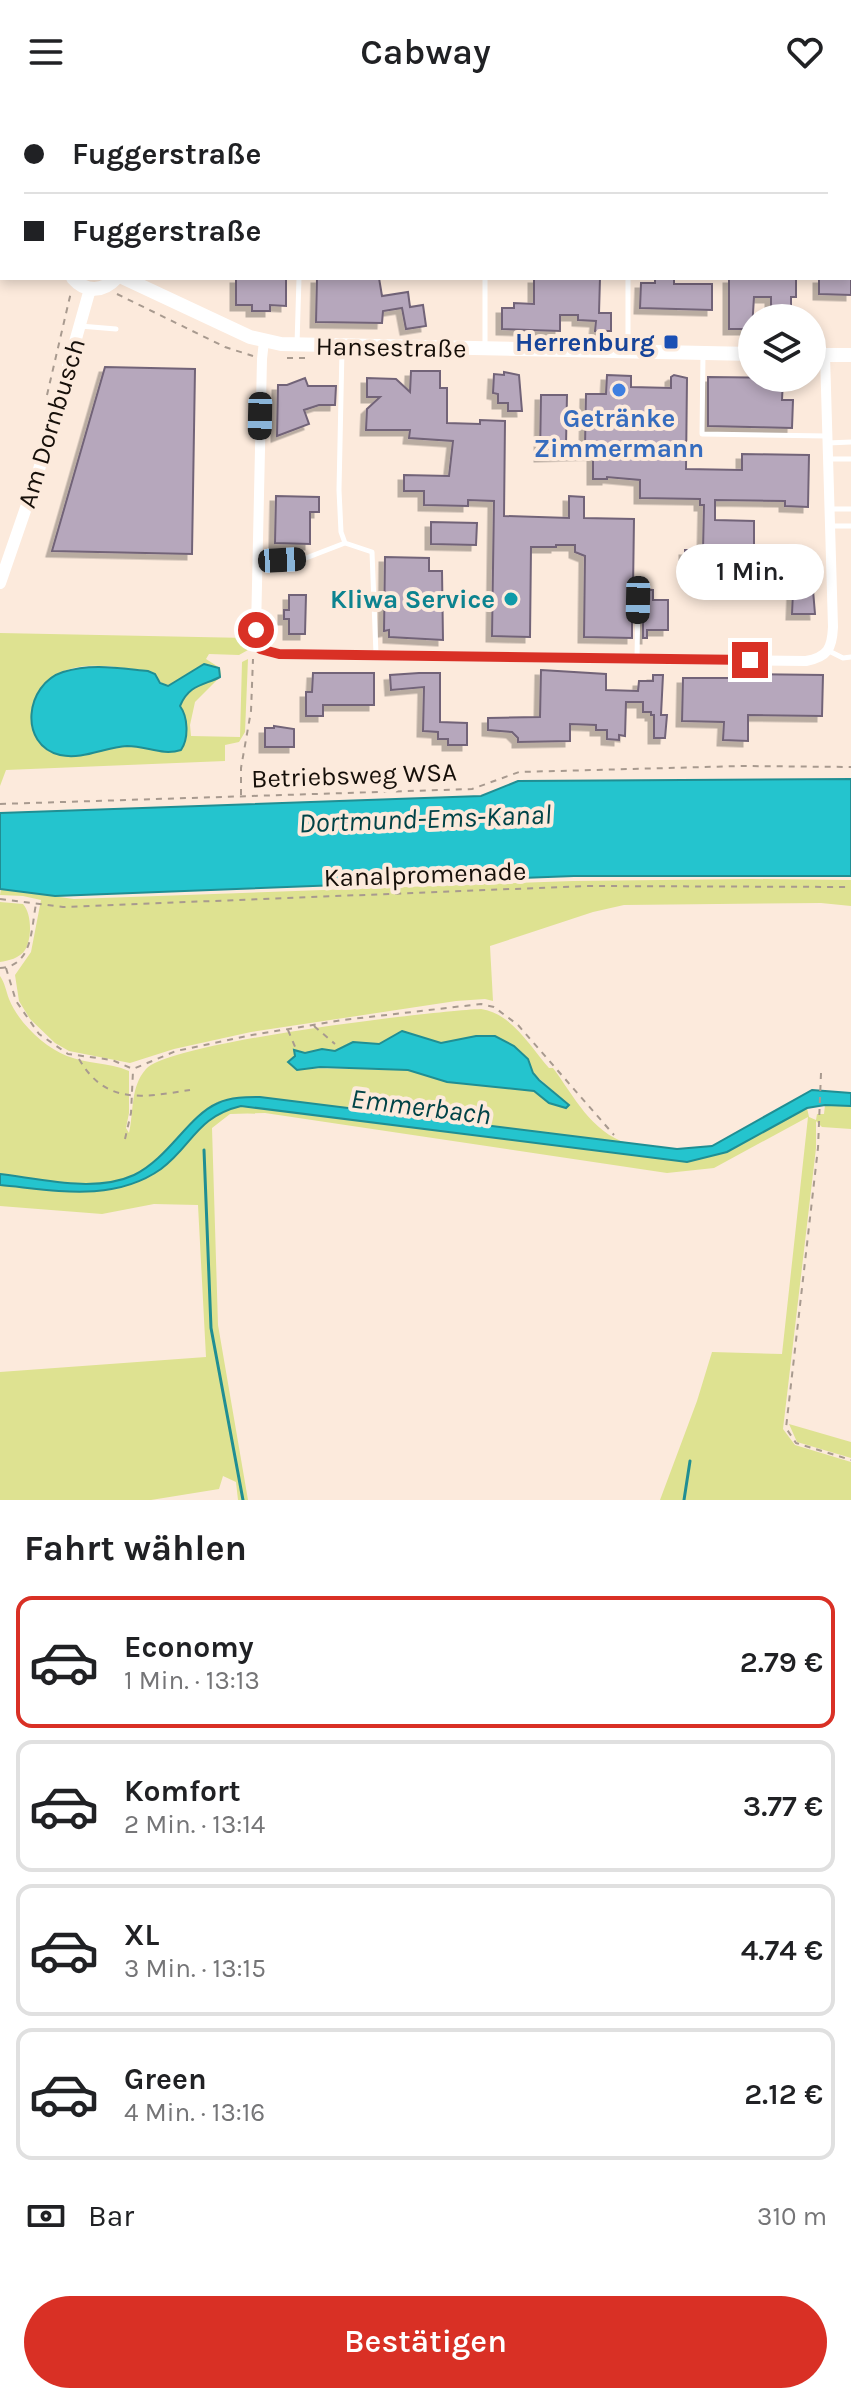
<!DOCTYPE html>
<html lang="de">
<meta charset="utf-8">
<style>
:root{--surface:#fff;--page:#f6f6f6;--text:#202124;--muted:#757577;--line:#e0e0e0;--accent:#d93025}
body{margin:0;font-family:Karla,sans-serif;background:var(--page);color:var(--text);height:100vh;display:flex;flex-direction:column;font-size:30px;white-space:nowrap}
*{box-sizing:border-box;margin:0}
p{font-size:26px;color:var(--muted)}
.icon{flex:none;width:44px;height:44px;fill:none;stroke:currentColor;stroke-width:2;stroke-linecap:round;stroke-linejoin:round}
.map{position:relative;height:1396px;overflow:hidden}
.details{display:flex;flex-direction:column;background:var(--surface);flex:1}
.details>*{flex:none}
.banner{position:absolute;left:0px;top:0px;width:852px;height:176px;box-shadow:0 4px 12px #0003;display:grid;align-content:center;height:176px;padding:0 24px;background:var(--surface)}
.controls{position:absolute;left:738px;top:200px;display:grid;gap:16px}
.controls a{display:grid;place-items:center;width:88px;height:88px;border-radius:50%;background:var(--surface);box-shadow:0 4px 12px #0003;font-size:40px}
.end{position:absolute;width:36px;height:36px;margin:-18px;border:10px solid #d93025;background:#fff;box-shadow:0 0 0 4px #fff}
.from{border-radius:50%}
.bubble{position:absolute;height:56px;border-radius:28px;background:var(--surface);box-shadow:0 4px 12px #0003;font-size:26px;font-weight:600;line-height:56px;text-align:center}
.car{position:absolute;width:24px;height:48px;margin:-24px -12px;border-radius:10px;box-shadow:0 0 6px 2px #0007;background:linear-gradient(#222 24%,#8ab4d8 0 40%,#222 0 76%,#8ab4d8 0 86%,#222 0)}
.banner b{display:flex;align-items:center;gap:28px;height:76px;font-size:30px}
.banner b+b{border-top:2px solid var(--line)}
.banner i{width:20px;height:20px;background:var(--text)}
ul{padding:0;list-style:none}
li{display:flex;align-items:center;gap:24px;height:132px;margin:0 16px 12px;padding:0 8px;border:4px solid var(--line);border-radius:16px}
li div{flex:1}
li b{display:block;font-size:30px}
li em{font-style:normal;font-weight:600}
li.active{border-color:var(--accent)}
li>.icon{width:72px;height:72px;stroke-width:1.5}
h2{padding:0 24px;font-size:36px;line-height:96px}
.pay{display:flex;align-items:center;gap:20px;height:88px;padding:0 24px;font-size:30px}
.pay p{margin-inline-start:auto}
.primary-button{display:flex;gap:16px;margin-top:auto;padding:16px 24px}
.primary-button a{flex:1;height:92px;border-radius:48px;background:var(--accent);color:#fff;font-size:32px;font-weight:600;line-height:92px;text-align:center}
header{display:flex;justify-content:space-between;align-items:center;height:104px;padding:0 24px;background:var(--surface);font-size:36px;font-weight:600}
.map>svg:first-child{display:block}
.green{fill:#dee291;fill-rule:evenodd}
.water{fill:#24c4ce;stroke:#208e93;stroke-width:2}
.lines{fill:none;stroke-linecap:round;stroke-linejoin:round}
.stream{stroke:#208e93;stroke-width:3}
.building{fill:#b6a7bc;stroke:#726478;stroke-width:2;filter:url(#shadow)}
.path{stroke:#a89a8f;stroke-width:2;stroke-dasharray:6 6;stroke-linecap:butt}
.service{stroke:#fff;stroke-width:5}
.minor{stroke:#fff;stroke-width:10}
.tertiary{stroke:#fff;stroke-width:12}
.secondary{stroke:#fff;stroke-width:14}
.route{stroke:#d93025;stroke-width:10}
.transit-dot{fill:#1a4fb4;stroke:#fceadc;stroke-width:3}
.shop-dot{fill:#3f7fe0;stroke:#fceadc;stroke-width:3}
.culture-dot{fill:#0f9aa8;stroke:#fceadc;stroke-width:3}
.labels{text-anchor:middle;stroke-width:8;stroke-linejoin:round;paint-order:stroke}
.transit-label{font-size:26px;font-weight:bold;fill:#164399;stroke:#fceadc;text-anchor:end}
.street-label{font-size:26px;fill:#160f09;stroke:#fceadc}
.shop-label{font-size:26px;font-weight:bold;fill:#366cbe;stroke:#fceadc}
.culture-label{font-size:26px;font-weight:bold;fill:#0d838f;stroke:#fceadc;text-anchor:end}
.water-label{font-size:28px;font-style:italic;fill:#004347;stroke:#fceadc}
</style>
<header><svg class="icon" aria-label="menu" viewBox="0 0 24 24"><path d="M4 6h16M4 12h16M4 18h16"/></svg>Cabway<svg class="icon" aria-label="heart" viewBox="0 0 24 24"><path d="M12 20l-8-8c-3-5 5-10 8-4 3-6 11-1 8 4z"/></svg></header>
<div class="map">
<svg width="851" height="1396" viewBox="0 0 851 1396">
<defs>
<filter id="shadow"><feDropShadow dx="-5.5" dy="5.5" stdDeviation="0" flood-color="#0004"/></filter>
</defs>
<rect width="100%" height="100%" fill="#fceadc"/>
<path class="green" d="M531,0H851V84L850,2Z
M0,529L248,534V546L239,551L209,550L206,555L220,564L221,572L195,598L190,621L191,632L240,633L242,558L248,555L245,628L239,638L225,641V657L6,666L0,682ZM206,560L219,564L220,572C205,581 189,579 180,602C188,614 188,633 181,646C163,652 149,643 131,642C109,642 89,652 68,652C20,646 22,587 60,569C86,556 120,564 148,567C157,569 158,580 168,582Z
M751,775L851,776V802L821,799L624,801L593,808L490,842L493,897L485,895L456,897L251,928L174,945L130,959L69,947L55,939L30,915L19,897L15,871L31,848L41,796L23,792L0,791L1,785L74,795L573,777Z
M0,798L23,800C32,810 32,835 25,846C20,854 8,857 0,858Z
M0,872C5,879 6,887 9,895C18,918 44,943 67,952C87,960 108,958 129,967V1009L126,1024L129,1029C134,1008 130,983 146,965C170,938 433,907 481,905C511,909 530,942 549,964H553C574,992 591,1028 627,1039L260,993C194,993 184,1048 134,1071C94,1089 41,1075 0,1070ZM407,928L441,939L476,932L533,969L569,1001L544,994L534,987L447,978L408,966L305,964L295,952L294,946L305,949L322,945L335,947L353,938L379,940Z
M825,1001L851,1002V1025L822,1023L816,1017V1044L783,1325L795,1341L851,1358V1396H660L697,1297L712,1248L782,1250L808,1013L714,1064L667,1069L265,1009L230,1010L212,1024L218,1221L248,1396H238L236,1378L223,1372L219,1385L151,1396H0V1268L206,1253L198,1101L154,1100L102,1110L0,1102V1081C54,1086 113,1099 161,1065C193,1041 196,1013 241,1002L687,1058L727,1048L807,1004L809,1013L816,1016L817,1010H824Z
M789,1320L851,1338V1354L797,1338Z"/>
<path class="water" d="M204,560L219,564L220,573C205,581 189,580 180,602C188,613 189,634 181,646C162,652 147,642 127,642C105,643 83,656 60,651C18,641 25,580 63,568C91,559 118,564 148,567L155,570L160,579L168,582Z
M851,675V772H574L55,792L0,785V709L481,692L518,677Z
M402,927L441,939L476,932H495L514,942L528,955L533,969L539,976L569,1001L566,1004L549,999L534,987L447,978L408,966L320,963L297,966L288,958L295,952L294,946L305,949L322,945L335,947L353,938L379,940Z
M812,986L851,989V1002L825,1001L807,1004L727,1048L687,1058L241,1002C196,1013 193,1041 161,1065C113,1099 54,1086 0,1081V1070C41,1075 95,1089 134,1071C169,1054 188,1012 218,999C231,993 246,993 260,993L677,1045L712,1042Z"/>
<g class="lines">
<path class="stream" d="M206,2V0
M204,1046L211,1224L243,1396
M684,1396L690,1357"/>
</g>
<path class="building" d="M236,174H286V202L270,201V207H252V201H236Z
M317,174H379L382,192L408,188L410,203L423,201L426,222L406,225L402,204L383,207L382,219L316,218Z
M534,174H600L599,209H611V227H595L596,217L578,216V211H560V227L502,225V204H514V199L534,200Z
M655,174H674V180H712V206L640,204L641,179H655Z
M729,174H796V193H791V214H771V193H754L752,225H729Z
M819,174H851V191L819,190Z
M105,263L195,265L192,450L52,447Z
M411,267H440V284H447V319L480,320V316L505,317L504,412L569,414V392L584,393V414L634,415L633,485L653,486V496H668V526H647V534H643V495L637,491L632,496V534L584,533L585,452L575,448V441H556V443H531L530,533L492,532L494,397L468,396V402L424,401V387H404V371L449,372L453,337L409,334L410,326H366L367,305L380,293H367V274L396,275L410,288Z
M504,268L519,271L522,307H508V299H498V290L493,289L494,270L504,271Z
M607,271L631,272V283L671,284V273L674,271L687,274L686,365L742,366V350L809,351L808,403L785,402V397L715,396V416L754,417V447L703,446L704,401H700V395L640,394V376L607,373V375H593V350L540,352L541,291H567L566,341H585L586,290H606Z
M708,273L783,274L782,296H793L792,324L708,322Z
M305,274L308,282H336L335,301H319L304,306L309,320L277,332L278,281H287Z
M276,392L319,393V408H310V440L275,439Z
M431,418L477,419L476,441L431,440Z
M685,446H698V472H685Z
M385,453L429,454V467H442L443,536L389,533V526L384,527Z
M813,486L815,510H792L793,487Z
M289,491H306L305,530H289V515H284V506H289Z
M541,566L606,570V586L638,587L639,577H653V571H663L661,611H667L665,634H654V611H651V608H643V598H626L625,632L619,631V636L607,635V626H596V621L570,620V637L518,638V634L512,628L488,626V614L540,613Z
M313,569H374V601H323V612H306V588H312Z
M419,569H440V618L467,619V641H448V635H438V628L423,627L424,583L391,586L390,571Z
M729,570L823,571L822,612L748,611V637L723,636L724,618L682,617L683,574H729Z
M274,622L294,625V643H265V624H274Z"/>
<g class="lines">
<path class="path" d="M459,0V2
M0,138L2,139
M117,190L225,243L253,252
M287,254H305
M47,291L71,188
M241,691V664L251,607L253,555
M0,700L472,685L519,668L742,662L851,663
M0,795L63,803L587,782L851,783
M0,864C33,862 31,825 36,800
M6,864L16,897L39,930L68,950L112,956L133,965L176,947L252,931L343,916L481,900L494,903L518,921L614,1031
M314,922L335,940
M288,926L296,945
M79,955C106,1002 144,993 190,986
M821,969L818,1044L786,1324L796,1339L851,1356
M125,1035L131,1009L133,967"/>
<path class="service" d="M850,97H851
M850,130H851
M80,222L116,225
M297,240L299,174
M485,244V174
M342,245L339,386L341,428L345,439L372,448L376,550
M628,246V174
M703,250L702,330L827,332
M828,339L851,338
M829,355H851
M829,405H851
M831,422H851
M259,456L306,454L345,439
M829,547L843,554L851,553
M637,553L638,496"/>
<path class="minor" d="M196,2V0
M264,237L262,255L256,526L260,545L279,550L806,557C828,553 832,544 833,523L825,251"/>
<path class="tertiary" d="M118,2V0
M0,479L38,369L90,185"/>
<path class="secondary" d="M0,115L2,116
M73,174C86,189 103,188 116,174
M124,174L250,233L281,240L752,250
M812,251H851"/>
</g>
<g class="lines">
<path class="route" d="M256,526L260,545L279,550L750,556"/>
</g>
<rect class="transit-dot" x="663" y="230" width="16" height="16" rx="4"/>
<circle class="shop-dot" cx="619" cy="286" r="8"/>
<circle class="culture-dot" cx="511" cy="495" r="8"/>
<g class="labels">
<g class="transit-label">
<text x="655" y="247">Herrenburg</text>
</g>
<g class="street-label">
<text transform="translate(391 243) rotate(1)" y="9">Hansestraße</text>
<text transform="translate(51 319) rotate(-73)" y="9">Am Dornbusch</text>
<text transform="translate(354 671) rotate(-2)" y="9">Betriebsweg WSA</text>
<text transform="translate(425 770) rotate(-2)" y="9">Kanalpromenade</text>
</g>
<g class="shop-label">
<text x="619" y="323">Getränke<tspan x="619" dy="30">Zimmermann</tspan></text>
</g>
<g class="culture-label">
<text x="495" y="504">Kliwa Service</text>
</g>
<g class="water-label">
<text transform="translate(425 714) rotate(-2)" y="10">Dortmund-Ems-Kanal</text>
<text transform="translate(421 1002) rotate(7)" y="10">Emmerbach</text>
</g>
</g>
</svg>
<div class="controls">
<a><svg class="icon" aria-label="layers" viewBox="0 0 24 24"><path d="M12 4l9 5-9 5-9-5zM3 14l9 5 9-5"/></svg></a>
</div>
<i class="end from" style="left:256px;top:526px"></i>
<i class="end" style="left:750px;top:556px"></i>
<div class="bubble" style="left:676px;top:440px;width:148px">1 Min.</div>
<i class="car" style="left:260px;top:312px;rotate:181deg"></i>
<i class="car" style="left:282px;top:456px;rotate:87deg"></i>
<i class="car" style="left:638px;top:496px;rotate:181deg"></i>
<div class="banner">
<b><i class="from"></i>Fuggerstraße</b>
<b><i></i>Fuggerstraße</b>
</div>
</div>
<section class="details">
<h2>Fahrt wählen</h2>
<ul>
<li class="active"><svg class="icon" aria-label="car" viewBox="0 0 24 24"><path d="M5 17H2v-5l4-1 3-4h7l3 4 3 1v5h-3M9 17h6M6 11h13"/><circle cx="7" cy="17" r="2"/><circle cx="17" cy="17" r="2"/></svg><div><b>Economy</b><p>1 Min. · 13:13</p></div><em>2.79 €</em></li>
<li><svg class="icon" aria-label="car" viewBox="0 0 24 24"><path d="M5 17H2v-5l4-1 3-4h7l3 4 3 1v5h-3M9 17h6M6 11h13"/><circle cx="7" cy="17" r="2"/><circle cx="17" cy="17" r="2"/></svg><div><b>Komfort</b><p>2 Min. · 13:14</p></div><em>3.77 €</em></li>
<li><svg class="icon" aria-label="car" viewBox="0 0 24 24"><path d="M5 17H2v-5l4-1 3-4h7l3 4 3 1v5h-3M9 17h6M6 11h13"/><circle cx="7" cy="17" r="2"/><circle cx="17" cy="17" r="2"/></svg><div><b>XL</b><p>3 Min. · 13:15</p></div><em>4.74 €</em></li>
<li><svg class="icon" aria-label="car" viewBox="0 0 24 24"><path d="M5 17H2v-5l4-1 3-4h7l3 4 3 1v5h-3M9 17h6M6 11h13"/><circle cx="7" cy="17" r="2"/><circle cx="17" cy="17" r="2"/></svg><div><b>Green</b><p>4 Min. · 13:16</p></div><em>2.12 €</em></li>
</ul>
<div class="pay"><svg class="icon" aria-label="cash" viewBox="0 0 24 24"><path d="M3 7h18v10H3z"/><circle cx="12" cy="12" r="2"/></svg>Bar<p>310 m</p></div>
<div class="primary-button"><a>Bestätigen</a></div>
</section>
